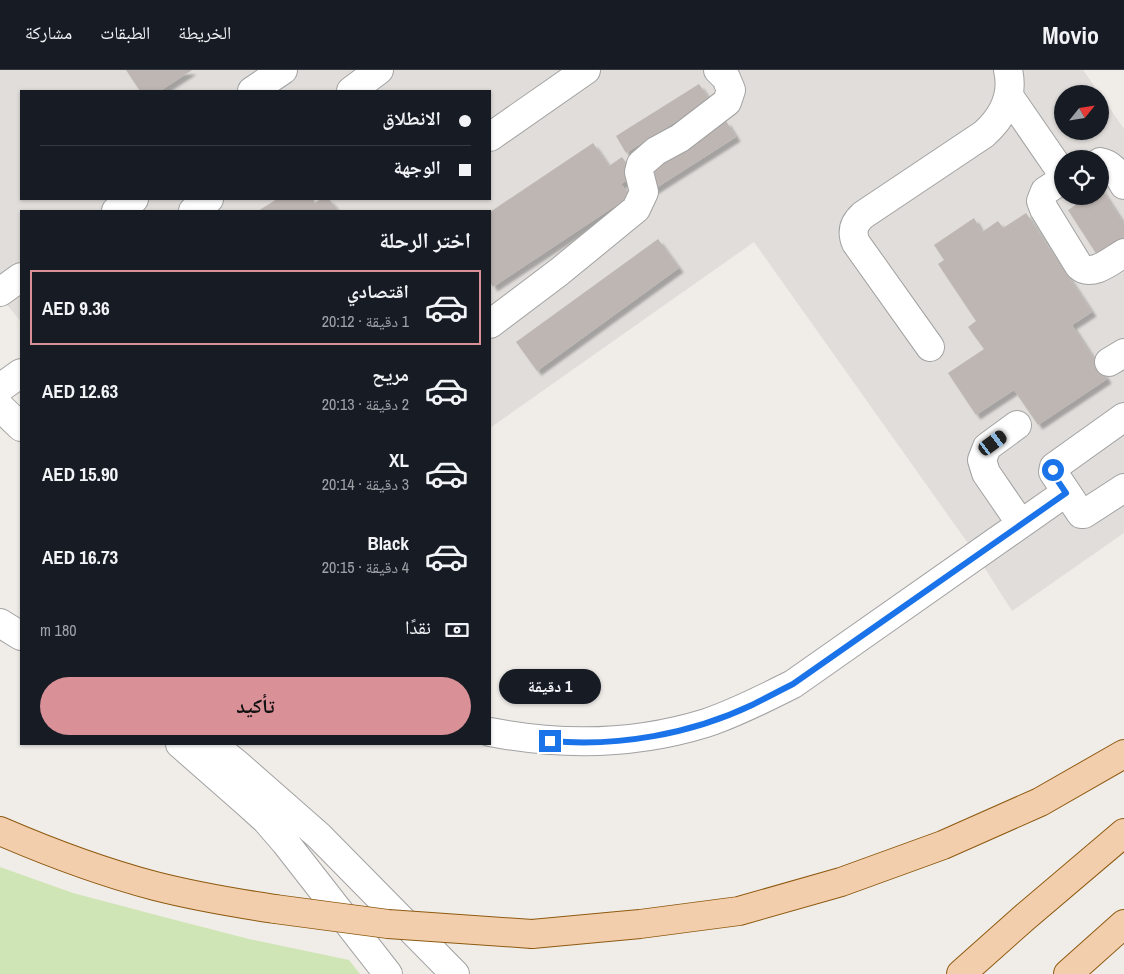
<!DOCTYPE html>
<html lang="ar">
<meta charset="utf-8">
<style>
:root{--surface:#171b24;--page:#242831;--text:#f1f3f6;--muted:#9ea1a6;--line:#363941;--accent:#da9097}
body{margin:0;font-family:"Archivo Narrow","Noto Naskh Arabic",sans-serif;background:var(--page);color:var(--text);direction:rtl;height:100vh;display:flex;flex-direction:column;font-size:19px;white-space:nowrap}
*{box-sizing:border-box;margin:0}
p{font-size:16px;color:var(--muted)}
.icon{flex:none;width:28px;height:28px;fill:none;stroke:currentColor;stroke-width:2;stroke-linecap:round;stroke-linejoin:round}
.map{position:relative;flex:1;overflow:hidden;direction:ltr}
.panel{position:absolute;left:20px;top:140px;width:471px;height:535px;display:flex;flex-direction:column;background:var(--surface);border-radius:0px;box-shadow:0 1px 4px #0004;direction:rtl}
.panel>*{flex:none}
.banner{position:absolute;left:20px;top:20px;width:471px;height:110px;border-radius:0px;box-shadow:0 1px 4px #0004;direction:rtl;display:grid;align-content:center;height:110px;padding:0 20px;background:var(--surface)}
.needle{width:32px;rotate:60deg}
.controls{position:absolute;left:1054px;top:15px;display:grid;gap:10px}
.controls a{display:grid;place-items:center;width:55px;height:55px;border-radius:50%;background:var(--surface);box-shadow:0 1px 4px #0004;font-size:25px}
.end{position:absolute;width:22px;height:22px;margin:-11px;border:6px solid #1a73e8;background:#fff;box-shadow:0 0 0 2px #fff}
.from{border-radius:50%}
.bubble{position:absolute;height:35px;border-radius:18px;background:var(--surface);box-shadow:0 1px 4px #0004;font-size:16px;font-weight:700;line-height:35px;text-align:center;direction:rtl}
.car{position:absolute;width:15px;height:30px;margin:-15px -8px;border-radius:6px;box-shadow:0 0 4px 1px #0007;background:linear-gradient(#222 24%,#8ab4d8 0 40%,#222 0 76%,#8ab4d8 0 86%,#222 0)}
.banner b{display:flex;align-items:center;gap:18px;height:48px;font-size:19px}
.banner b+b{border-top:1px solid var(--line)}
.banner i{width:12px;height:12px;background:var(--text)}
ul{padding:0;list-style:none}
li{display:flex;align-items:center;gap:15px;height:75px;margin:0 10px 8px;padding:0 10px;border:2px solid transparent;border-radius:0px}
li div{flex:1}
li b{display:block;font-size:19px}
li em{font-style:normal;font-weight:700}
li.current{border-color:var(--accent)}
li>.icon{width:45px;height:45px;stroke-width:1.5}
h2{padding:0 20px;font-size:22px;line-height:60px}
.pay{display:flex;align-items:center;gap:12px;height:55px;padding:0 20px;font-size:19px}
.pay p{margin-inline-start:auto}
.cta{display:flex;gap:10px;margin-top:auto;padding:10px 20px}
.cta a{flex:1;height:58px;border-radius:30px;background:var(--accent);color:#111;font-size:20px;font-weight:700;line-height:58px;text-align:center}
header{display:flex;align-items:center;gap:30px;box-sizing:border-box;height:70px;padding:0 25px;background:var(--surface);border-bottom:1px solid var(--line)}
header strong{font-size:24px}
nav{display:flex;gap:28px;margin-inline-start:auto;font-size:18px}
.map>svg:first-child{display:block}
.airport{fill:#e0ddda;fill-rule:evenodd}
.grass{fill:#d0e5b5}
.building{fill:#beb6b2;filter:url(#shadow)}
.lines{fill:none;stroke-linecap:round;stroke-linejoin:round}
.minor-casing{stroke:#a2a2a2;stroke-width:30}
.major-casing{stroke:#8e5a10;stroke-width:30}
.minor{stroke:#fff;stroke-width:28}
.major{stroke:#f3ceac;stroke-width:28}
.major-bridge-casing{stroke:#8e5a10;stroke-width:30;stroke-linecap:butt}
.major-bridge{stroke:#f3ceac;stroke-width:28}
.route{stroke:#1a73e8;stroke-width:6}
</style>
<header>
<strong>Movio</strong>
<nav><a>الخريطة</a><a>الطبقات</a><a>مشاركة</a></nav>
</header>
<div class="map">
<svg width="1124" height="904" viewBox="0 0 1124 904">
<defs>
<filter id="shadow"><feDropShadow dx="4.5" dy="4.5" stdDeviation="1" flood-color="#0004"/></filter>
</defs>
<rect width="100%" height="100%" fill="#f0ede9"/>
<path class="airport" d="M0,0H1083L1100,24H1062V61H1100V24L1124,59V463L1012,541L977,486L754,172L490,358V141H21V252L0,226ZM21,21H490V129H21ZM1062,89H1100V126H1062Z"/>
<path class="grass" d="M0,797L73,823L160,846L249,869L349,890L360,904H0Z"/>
<path class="building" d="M126,0H192L160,21H140Z
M699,14L710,30L626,83L616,66Z
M726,51L736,67L653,120L643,104Z
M593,73L609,96L622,87L635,105L621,114L630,126L493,217L490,212V142Z
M1100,117L1124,154V171L1099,188L1068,140L1089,126H1100Z
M277,129H313L315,133L321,129H329L338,141H258Z
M1026,143L1092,242L1072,255L1107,309L1038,355L1014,320L976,345L948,303L984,279L968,257L976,251L938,194L944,190L934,175L974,148L982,162L998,151L1003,158Z
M658,169L679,198L537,301L516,272Z"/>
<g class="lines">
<defs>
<path id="minor" d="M252,21L283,0
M351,21L379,0
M1009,26L1062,103
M490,67L586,0
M1100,92C1113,94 1118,105 1124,115
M1062,110L1045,121L1041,131L1044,139L1079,196C1092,208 1112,190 1124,183
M116,141L134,129
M193,141L209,129
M0,222L21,207
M490,254L559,202L636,139L644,122L639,102L641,94L656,81L680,68L727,32L731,20L726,8L718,0
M930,277L856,173C851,161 854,153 863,145L984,64C1003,47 1014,26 1008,0
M1109,292L1124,283
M0,318L21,303
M0,337L21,357
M1124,347L1054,397L1053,402L1081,444H1084L1124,418
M1017,355L987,377L982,390L986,403L1021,454
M0,553L21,566
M490,662C562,676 635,675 706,653C736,643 765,628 793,614L1065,423
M180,674L246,732L266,750L285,772L388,904
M212,674L237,694L319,766L455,904"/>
<path id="major" d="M0,761C51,783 102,802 155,816C194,826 235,833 275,839
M532,864L640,854L739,841L841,812L943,775L1040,732L1124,684
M961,904L1025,847L1124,763
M1068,904L1124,854"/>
</defs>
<use href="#minor" class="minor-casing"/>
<use href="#major" class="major-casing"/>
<use href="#minor" class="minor"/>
<use href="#major" class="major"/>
<defs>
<path id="major-bridge" d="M275,839L388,854L532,864"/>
</defs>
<use href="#major-bridge" class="major-bridge-casing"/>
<use href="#major-bridge" class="major-bridge"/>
</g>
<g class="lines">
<path class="route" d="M550,671C618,677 691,664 752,635C766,628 779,621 793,614L1066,423L1053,404V400"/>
</g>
</svg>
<div class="controls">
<a><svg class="needle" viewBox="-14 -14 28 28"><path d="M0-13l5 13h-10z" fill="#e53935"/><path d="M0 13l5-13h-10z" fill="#9ea1a6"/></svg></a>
<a><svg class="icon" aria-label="locate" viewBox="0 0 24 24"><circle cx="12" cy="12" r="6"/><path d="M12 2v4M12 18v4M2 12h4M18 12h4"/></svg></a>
</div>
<i class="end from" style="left:1053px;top:400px"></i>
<i class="end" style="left:550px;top:671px"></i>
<div class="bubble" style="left:499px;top:599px;width:102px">1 دقيقة</div>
<i class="car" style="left:993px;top:373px;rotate:54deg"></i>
<div class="banner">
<b><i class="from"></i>الانطلاق</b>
<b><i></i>الوجهة</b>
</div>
<section class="panel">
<h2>اختر الرحلة</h2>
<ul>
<li class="current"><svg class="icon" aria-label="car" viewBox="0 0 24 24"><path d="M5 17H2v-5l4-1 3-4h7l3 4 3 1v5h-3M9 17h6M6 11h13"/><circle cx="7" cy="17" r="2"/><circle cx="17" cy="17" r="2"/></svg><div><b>اقتصادي</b><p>1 دقيقة · 20:12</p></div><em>AED 9.36</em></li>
<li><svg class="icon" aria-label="car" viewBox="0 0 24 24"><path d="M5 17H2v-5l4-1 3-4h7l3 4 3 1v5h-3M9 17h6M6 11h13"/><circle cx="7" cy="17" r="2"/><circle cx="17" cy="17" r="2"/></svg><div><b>مريح</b><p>2 دقيقة · 20:13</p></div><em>AED 12.63</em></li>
<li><svg class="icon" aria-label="car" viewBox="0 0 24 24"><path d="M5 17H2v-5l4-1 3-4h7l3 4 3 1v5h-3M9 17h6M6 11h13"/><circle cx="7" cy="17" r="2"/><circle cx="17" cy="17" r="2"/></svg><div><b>XL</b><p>3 دقيقة · 20:14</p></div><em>AED 15.90</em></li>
<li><svg class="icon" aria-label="car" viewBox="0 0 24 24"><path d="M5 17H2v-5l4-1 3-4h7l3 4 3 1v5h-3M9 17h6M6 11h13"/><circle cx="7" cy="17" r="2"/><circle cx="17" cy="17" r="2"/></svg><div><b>Black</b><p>4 دقيقة · 20:15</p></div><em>AED 16.73</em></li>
</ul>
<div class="pay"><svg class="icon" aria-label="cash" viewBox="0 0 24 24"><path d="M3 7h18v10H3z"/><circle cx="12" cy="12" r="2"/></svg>نقدًا<p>180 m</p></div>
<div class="cta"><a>تأكيد</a></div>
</section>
</div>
